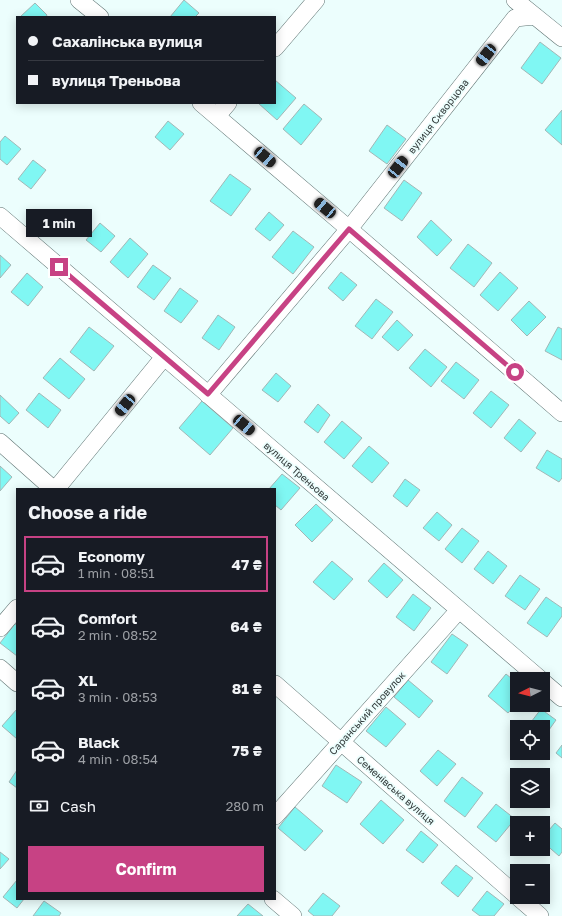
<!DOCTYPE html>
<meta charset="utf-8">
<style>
:root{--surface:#171b24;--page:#242831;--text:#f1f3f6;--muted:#9ea1a6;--line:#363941;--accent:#c74284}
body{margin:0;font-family:"Golos Text",sans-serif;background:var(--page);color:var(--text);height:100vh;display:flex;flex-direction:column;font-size:15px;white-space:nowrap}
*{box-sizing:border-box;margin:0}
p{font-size:13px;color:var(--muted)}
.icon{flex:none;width:22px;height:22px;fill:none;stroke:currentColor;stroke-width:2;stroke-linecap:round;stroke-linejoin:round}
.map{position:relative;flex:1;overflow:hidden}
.drawer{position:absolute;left:16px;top:488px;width:260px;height:412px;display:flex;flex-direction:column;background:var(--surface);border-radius:0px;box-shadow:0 2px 10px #0003}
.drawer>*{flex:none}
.top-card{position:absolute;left:16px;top:16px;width:260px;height:88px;border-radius:0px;box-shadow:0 2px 10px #0003;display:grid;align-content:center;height:88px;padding:0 12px;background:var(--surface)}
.needle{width:26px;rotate:264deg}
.fabs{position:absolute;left:510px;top:672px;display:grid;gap:8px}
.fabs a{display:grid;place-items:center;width:40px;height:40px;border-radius:0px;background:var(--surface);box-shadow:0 2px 10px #0003;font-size:20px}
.end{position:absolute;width:18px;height:18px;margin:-9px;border:5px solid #c74284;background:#fff;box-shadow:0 0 0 2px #fff}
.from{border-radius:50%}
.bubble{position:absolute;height:28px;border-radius:0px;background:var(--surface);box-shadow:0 2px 10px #0003;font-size:13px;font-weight:700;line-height:28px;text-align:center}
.car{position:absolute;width:12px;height:24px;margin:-12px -6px;border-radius:5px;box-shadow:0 0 3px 1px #0007;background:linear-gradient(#222 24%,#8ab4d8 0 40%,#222 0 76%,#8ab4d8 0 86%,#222 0)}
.top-card b{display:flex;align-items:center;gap:14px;height:38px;font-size:15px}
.top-card b+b{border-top:1px solid var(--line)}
.top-card i{width:10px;height:10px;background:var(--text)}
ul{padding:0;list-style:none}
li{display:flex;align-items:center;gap:12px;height:56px;margin:0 8px 6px;padding:0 4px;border:2px solid transparent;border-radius:0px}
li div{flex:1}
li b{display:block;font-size:15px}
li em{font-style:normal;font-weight:700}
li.active{border-color:var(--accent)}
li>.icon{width:36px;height:36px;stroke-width:1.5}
h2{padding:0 12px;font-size:18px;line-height:48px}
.pay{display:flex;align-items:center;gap:10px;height:44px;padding:0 12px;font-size:15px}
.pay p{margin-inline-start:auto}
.primary-button{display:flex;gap:8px;margin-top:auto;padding:8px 12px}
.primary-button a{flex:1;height:46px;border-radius:0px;background:var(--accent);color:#fff;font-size:16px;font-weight:700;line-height:46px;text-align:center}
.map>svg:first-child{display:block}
.building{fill:#80f7f3;stroke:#a2b7b6}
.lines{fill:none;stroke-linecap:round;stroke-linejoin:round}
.minor-casing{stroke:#5f7372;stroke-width:18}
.minor{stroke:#fff;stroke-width:17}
.route{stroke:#c74284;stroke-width:5}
.labels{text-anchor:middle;stroke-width:3.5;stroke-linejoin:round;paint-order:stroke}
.street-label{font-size:10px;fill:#313939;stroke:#ecfefd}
</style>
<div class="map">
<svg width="562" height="916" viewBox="0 0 562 916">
<rect width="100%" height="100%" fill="#ecfefd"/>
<path class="building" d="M184,0L199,13L195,17H170Z
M35,3L47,15L46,17H20Z
M540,42L561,58L542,84L521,68Z
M275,80L296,98L277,120L258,103H275Z
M304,104L322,119L301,145L283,129Z
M562,110V145L545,130Z
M168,121L184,134L170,150L155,137Z
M387,125L406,139L387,164L369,151Z
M5,136L21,149L7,165L0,159V142Z
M33,160L46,170L31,189L18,179Z
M230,174L251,189L231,216L210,201Z
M404,180L422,193L402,221L384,208Z
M269,212L284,225L270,241L255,229Z
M431,220L452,240L437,256L417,237Z
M100,223L115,236L101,252L86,240Z
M293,231L314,247L293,274L272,257Z
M130,238L148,254L128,278L110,262Z
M468,244L492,263L474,287L450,268Z
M0,255L11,265L0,278Z
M153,265L171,278L154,300L137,287Z
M341,272L357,285L343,301L328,288Z
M500,272L518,288L498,311L480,295Z
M27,273L43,287L28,306L11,292Z
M180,288L198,301L181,323L164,311Z
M376,299L393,312L372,339L355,326Z
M529,301L546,317L527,336L511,320Z
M218,315L235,327L219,350L202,338Z
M397,320L413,335L398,351L382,337Z
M89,327L114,346L94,371L70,352Z
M558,327L562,329V360L545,351Z
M425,349L447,367L431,387L409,368Z
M60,358L85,379L69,399L43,378Z
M456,362L479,380L464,399L441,381Z
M276,373L291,386L278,402L262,390Z
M491,391L509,405L491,428L473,413Z
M39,393L61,410L48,428L26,410Z
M0,395L19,413L9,424L0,416Z
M202,401L233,428L210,455L179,428Z
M318,404L330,415L318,433L304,422Z
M519,419L536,433L521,452L504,438Z
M342,421L362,438L344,459L324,442Z
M369,446L389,463L372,483L352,466Z
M547,450L562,459V478L559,482L536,468Z
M0,466L12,477L0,491Z
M282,474L300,488L281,510L275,505V489H269Z
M405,479L420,490L407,507L393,496Z
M316,504L333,520L312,542L295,525Z
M437,512L452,525L439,541L423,528Z
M462,528L479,541L462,563L445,549Z
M488,551L507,566L493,584L474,569Z
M332,561L353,579L334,600L313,582Z
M384,563L403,580L387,598L368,581Z
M520,575L540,589L525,610L505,596Z
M413,594L431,608L414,631L396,617Z
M546,597L562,608V616L547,637L527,623Z
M15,624L17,625V656L0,643Z
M452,634L468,645L447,674L431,662Z
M506,674L517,683V703L508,713L488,696Z
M408,680L433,701L419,718L394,697Z
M386,707L406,724L386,747L366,731Z
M17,709V739L2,726Z
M541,709L556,720L544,737L543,736V727H531L528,726Z
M562,745V758L556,753Z
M438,750L456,764L437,786L420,771Z
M336,765L362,782L347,803L322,786Z
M17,770V788L9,782Z
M462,777L483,793L465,817L444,801Z
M381,800L404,820L383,844L360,824Z
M496,804L515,819L496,842L477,827Z
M295,807L323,831L305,851L278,828Z
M555,823L562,829V852L559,856L543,842V837Z
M421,831L438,845L423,863L406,850Z
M0,852L9,859L0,869Z
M456,865L473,878L458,897L441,883Z
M17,880V899H24L17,908L3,897Z
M487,891L504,904L494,916H480L472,910Z
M323,893L340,906L332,916H314L308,911Z
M44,901L61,913L59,916H33Z
M248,904L263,916H237Z"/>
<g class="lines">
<defs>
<path id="minor" d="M79,0L100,17
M515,0L562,38
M275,48L316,0
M201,103L349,229L562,413
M217,116L228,103
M0,216L540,679
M208,395L349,229L515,18L535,16
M0,442L53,489
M56,489L164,357
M0,628L17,608
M0,668L17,683
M543,682L562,698
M275,684L517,896
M275,816L459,610
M518,897L540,916
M273,899L293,916"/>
</defs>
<use href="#minor" class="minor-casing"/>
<use href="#minor" class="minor"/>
</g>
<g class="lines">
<path class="route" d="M59,267L208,394L349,229L515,372"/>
</g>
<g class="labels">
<g class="street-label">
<text transform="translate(438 116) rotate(-52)" y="4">вулиця Скворцова</text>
<text transform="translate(297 471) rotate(41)" y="4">вулиця Треньова</text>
<text transform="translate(367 713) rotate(-48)" y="4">Саранський провулок</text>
<text transform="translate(396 790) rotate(41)" y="4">Семенівська вулиця</text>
</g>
</g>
</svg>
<div class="fabs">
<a><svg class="needle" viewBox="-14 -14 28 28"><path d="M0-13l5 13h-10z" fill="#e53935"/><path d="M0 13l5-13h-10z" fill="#9ea1a6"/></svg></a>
<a><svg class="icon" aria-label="locate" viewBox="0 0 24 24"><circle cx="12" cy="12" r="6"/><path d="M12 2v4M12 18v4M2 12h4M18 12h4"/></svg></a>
<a><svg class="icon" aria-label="layers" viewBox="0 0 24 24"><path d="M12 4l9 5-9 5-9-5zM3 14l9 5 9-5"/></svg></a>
<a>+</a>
<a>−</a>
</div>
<i class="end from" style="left:515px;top:372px"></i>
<i class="end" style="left:59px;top:267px"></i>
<div class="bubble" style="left:26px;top:209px;width:66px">1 min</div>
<i class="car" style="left:486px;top:55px;rotate:218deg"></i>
<i class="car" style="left:265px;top:157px;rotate:131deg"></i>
<i class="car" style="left:398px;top:167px;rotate:38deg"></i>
<i class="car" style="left:325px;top:208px;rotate:310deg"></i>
<i class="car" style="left:125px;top:405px;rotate:219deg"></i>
<i class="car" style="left:244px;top:425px;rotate:130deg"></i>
<div class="top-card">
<b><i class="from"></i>Сахалінська вулиця</b>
<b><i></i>вулиця Треньова</b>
</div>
<section class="drawer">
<h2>Choose a ride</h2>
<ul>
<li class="active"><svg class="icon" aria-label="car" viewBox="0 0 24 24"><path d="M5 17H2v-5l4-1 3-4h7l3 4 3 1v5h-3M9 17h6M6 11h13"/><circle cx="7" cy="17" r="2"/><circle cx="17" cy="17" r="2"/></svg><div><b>Economy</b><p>1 min · 08:51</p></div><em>47 ₴</em></li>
<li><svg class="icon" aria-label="car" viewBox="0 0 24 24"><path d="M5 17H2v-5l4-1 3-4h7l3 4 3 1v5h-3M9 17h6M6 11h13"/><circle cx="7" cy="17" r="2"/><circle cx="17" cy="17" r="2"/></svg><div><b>Comfort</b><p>2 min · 08:52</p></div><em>64 ₴</em></li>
<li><svg class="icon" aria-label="car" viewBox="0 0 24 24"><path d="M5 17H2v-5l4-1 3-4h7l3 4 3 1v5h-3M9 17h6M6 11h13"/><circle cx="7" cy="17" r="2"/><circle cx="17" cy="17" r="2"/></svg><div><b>XL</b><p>3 min · 08:53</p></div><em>81 ₴</em></li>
<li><svg class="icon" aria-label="car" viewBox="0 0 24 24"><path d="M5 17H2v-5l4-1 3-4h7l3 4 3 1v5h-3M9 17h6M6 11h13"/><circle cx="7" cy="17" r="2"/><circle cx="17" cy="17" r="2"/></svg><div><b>Black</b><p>4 min · 08:54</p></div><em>75 ₴</em></li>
</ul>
<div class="pay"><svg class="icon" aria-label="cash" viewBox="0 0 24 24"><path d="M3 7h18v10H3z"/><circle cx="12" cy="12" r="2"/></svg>Cash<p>280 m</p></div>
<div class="primary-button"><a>Confirm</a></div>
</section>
</div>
